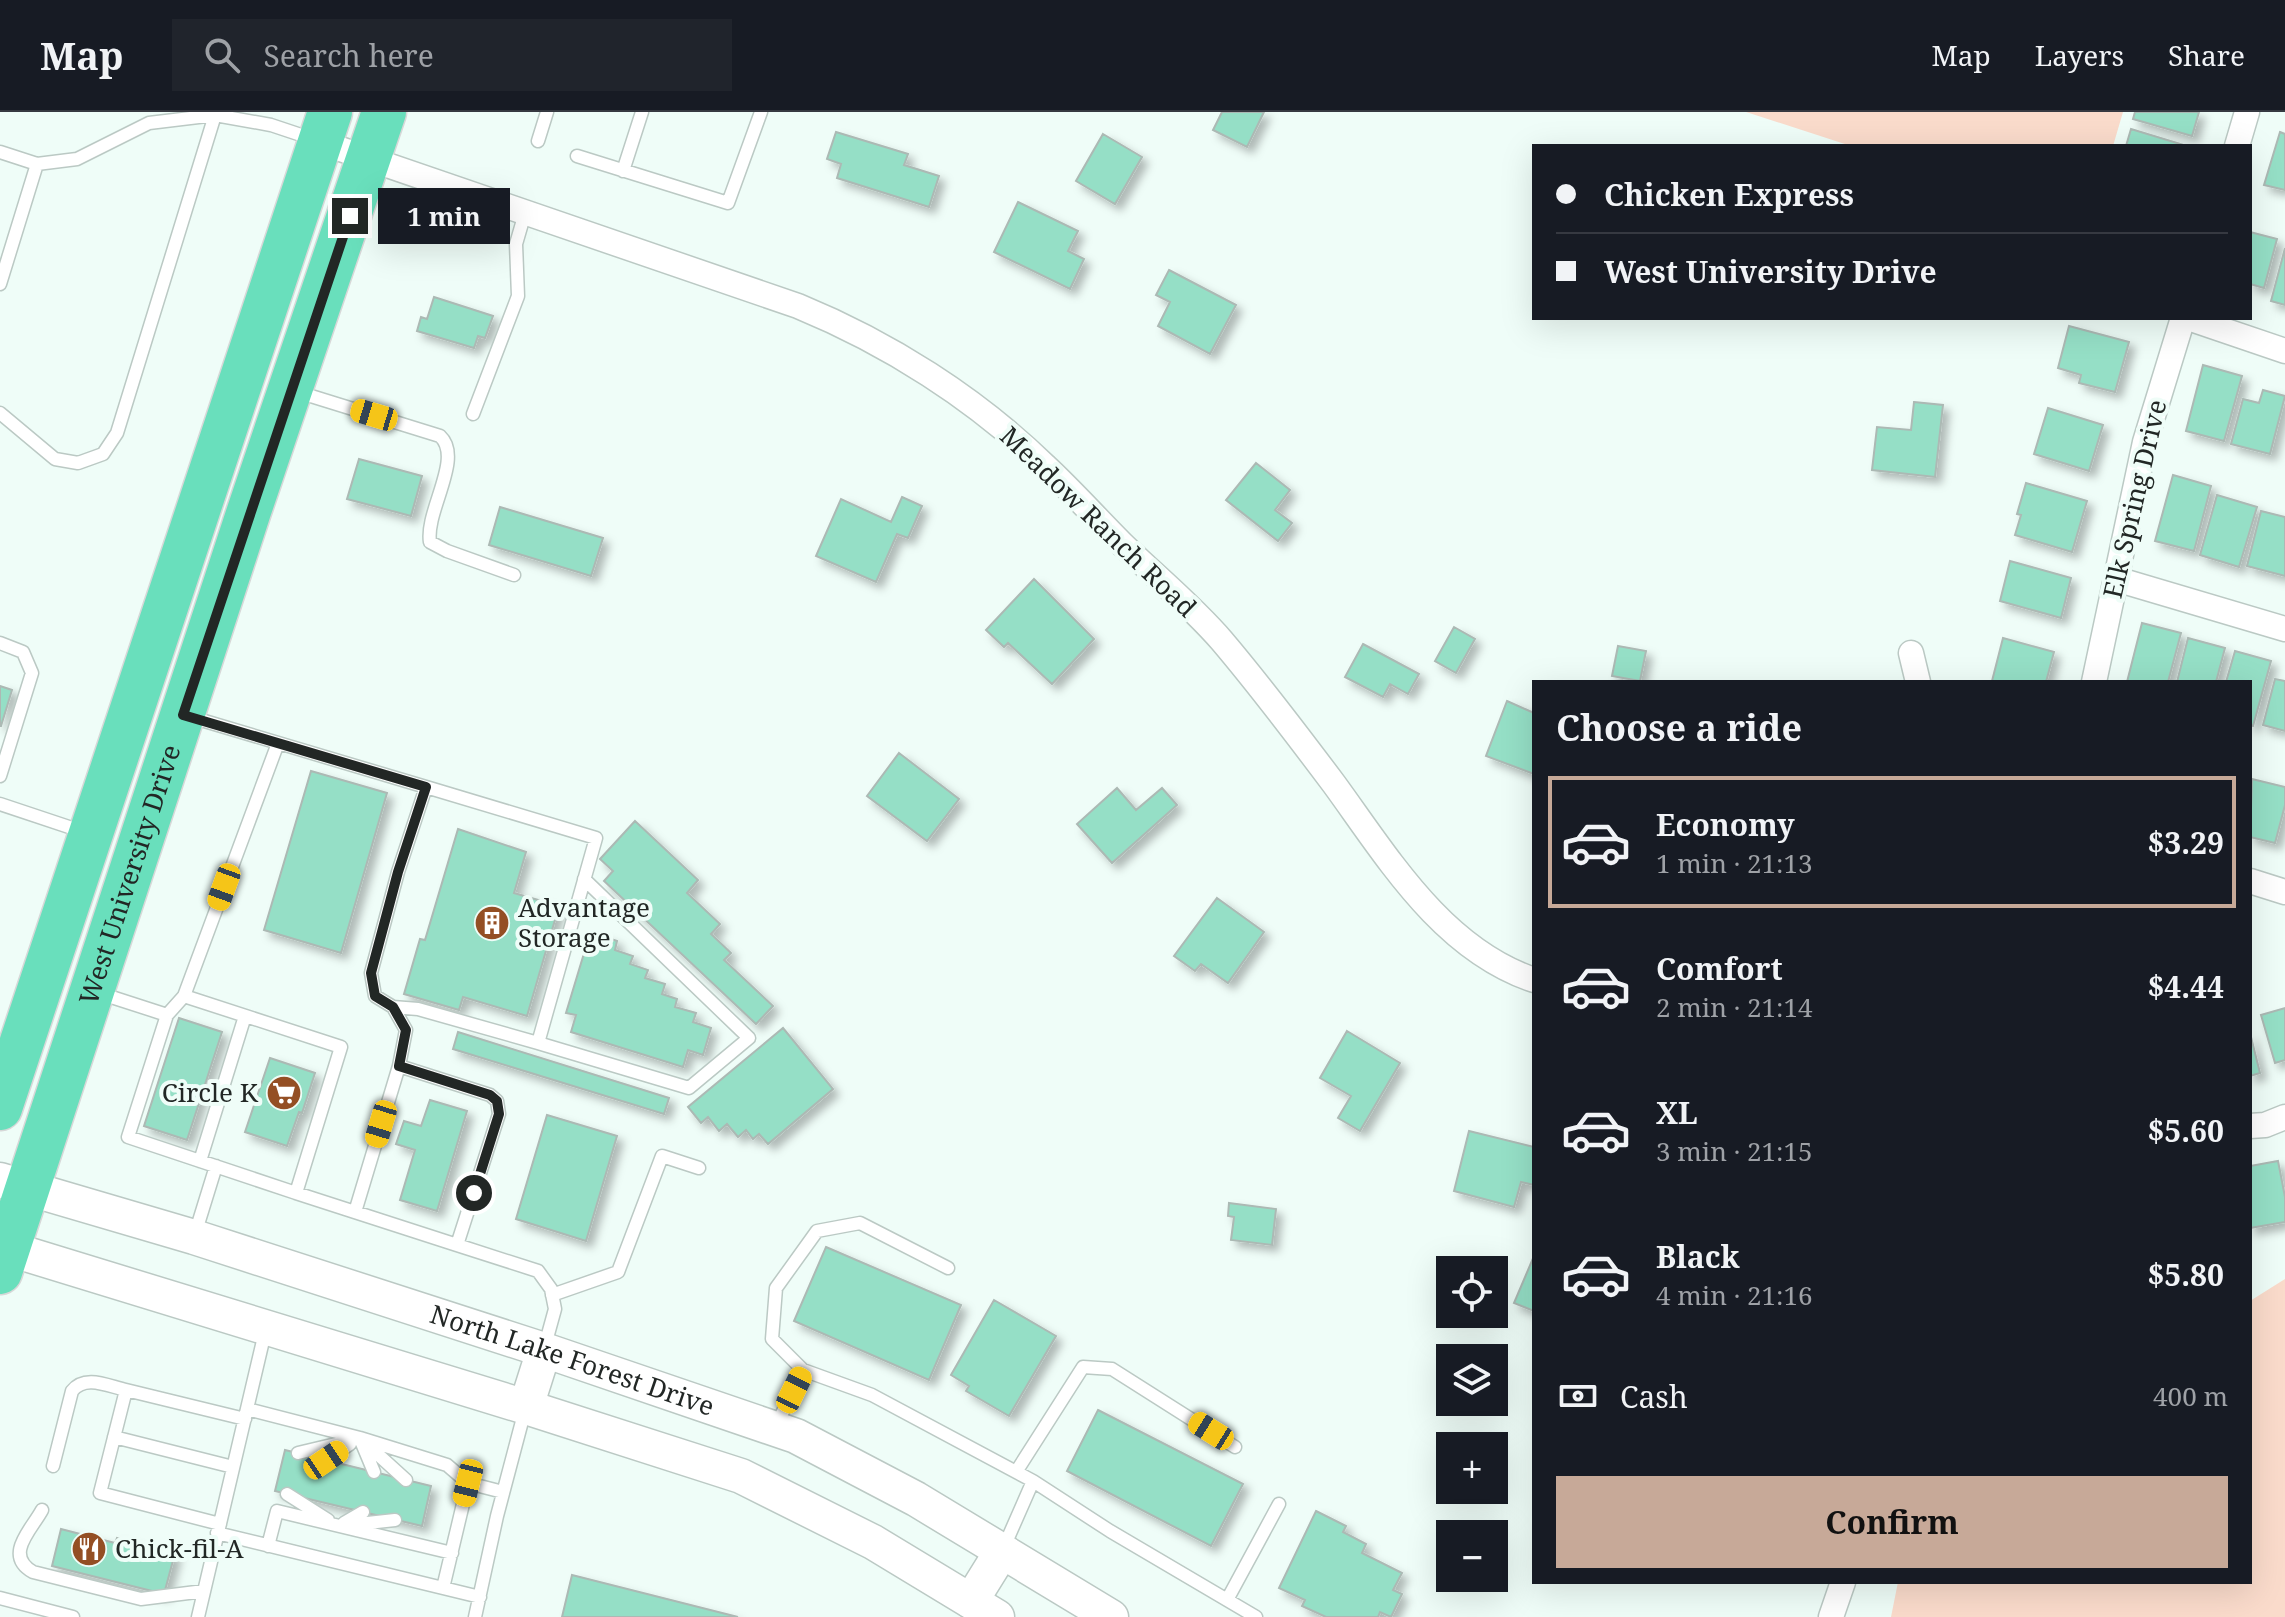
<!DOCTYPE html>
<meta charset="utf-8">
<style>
:root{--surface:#171b24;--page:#20242c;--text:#f1f3f6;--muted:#9ea1a6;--line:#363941;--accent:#c7a998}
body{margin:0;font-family:"Noto Serif",serif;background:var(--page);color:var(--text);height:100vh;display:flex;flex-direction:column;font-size:30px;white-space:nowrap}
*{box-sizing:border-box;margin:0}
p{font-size:26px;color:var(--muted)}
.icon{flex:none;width:44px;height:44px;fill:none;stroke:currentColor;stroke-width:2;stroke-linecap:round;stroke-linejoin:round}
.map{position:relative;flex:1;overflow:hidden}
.drawer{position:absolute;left:1532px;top:568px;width:720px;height:904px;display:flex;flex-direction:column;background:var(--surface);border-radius:0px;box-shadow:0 8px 32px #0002}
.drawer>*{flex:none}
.banner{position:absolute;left:1532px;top:32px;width:720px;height:176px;border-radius:0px;box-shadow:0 8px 32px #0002;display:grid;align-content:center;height:176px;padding:0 24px;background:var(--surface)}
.buttons{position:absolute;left:1436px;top:1144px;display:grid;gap:16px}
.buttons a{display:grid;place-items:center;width:72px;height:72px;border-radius:0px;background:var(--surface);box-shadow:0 8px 32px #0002;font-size:40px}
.end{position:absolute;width:36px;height:36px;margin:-18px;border:10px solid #222725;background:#fff;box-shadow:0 0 0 4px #fff}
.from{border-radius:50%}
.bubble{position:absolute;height:56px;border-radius:0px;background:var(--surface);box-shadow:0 8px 32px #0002;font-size:26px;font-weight:700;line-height:56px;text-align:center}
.car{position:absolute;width:24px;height:48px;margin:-24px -12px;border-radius:10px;box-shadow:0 0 6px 2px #0007;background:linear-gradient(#f5c518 24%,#345 0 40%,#f5c518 0 76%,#345 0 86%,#f5c518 0)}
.banner b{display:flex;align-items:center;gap:28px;height:76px;font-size:30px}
.banner b+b{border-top:2px solid var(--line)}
.banner i{width:20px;height:20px;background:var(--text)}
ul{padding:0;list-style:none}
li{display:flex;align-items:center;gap:24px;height:132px;margin:0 16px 12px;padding:0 8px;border:4px solid transparent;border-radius:0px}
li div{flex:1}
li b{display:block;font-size:30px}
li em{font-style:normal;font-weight:700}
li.selected{border-color:var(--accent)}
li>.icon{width:72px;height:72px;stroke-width:1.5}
h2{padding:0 24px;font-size:36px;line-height:96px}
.pay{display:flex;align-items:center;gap:20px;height:88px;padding:0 24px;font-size:30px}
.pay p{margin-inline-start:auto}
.button{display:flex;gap:16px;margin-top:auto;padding:16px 24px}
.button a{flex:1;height:92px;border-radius:0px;background:var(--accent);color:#111;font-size:32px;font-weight:700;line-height:92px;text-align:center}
header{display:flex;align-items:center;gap:48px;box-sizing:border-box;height:112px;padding:0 40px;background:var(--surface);border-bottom:2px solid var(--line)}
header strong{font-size:38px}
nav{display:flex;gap:44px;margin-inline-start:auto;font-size:28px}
.search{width:560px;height:72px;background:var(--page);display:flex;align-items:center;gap:20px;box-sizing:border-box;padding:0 28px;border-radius:0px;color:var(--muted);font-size:30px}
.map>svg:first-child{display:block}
.green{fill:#fadbcb}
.building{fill:#95dfc6;stroke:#acb9b4;stroke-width:2;filter:url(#shadow)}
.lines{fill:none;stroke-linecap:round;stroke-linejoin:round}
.lane-casing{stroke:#bbc9c4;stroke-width:15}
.street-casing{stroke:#bbc9c4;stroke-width:27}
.secondary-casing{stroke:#bbc9c4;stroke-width:37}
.highway-casing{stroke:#d7d8d8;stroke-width:47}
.lane{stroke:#fff;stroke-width:12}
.street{stroke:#fff;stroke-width:24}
.secondary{stroke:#fff;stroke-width:34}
.highway{stroke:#69dfbc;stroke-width:44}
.route{stroke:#222725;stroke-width:10}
.labels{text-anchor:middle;stroke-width:8;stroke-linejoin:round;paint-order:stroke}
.street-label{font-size:26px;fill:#222725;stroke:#effdf8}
.poi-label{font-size:26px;fill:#222725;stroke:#effdf8;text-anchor:start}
</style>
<header>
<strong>Map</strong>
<div class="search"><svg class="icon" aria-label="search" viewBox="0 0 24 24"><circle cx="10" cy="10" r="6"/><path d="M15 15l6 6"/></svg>Search here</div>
<nav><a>Map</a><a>Layers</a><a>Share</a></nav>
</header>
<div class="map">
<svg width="2285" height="1505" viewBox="0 0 2285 1505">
<defs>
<filter id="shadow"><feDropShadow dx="6" dy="6" stdDeviation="4" flood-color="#0004"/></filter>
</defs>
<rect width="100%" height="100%" fill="#effdf8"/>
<path class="green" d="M1746,0H2123L2113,34H1851Z
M2285,1167V1505H1891L1898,1470H2250V1189Z"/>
<path class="building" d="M1222,0H1264L1247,35L1213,18Z
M2135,0H2199L2192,24L2133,7Z
M2131,17L2187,34H2126Z
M836,20L908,42L904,53L939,64L929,95L837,66L841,52L827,47Z
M2280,20L2285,22V78L2264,73Z
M1103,22L1142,45L1115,92L1076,69Z
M1018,90L1078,119L1068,139L1084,147L1070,177L994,140Z
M2250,120L2277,127L2264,176L2250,172Z
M2285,136V193L2271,189Z
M1169,158L1236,193L1210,242L1158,214L1170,190L1156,183Z
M434,185L493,204L485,226L478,224L474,236L417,219L421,205L427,207Z
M2069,214L2129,230L2115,280L2079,271L2081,263L2058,256Z
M2203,253L2242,264L2224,329L2186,319Z
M2263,278L2285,284L2270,342L2231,332L2243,287L2259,291Z
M1914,290L1943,293L1935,365L1872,358L1877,315L1911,318Z
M2048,296L2103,313L2089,359L2034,342Z
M359,347L422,364L411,404L347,387Z
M1256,351L1290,378L1275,398L1292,411L1278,429L1226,388Z
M2173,363L2211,374L2194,439L2155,429Z
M2026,371L2087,389L2072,440L2015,423L2021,403L2017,402Z
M2217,383L2257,395L2239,455L2200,443Z
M902,385L922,394L908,426L897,422L876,470L816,444L841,387L891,410Z
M500,395L603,426L591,464L489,433Z
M2261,399L2285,405V464L2247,454Z
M2010,449L2071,466L2061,506L2000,489Z
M1034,467L1094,527L1052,572L1008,531L1004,535L986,518Z
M2142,511L2181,521L2168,570H2127Z
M1454,515L1475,527L1456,561L1435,549Z
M2003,526L2054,540L2046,570L1992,569Z
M2188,526L2225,536L2216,570H2177Z
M1363,532L1419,562L1408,582L1390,572L1383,585L1345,565Z
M1618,534L1646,539L1640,569L1612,564Z
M2235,539L2271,549L2253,614L2250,613V570H2226Z
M2275,567L2285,569V619L2263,613Z
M0,574L12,578L1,614H0Z
M1507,589L1534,601V662L1486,644Z
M899,641L959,687L927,729L867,684Z
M311,659L387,681L341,841L264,818Z
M2252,667L2285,675V693L2275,731L2250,725Z
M1117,676L1136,698L1162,676L1177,693L1112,751L1077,712Z
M635,709L698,768L687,781L720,812L711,822L731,841L724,848L773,894L756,912L604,769L613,759L600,747Z
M458,717L526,740L514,781L559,794L527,904L463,885L459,898L404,882L420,827L425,828Z
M1217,786L1264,820L1228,871L1201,852L1195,859L1174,844Z
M599,823L617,829L615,838L633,844L630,852L648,858L645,866L665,872L662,882L677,887L675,895L696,901L693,910L711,916L703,943L688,938L683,955L571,920L576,903L566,901L585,838L594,841Z
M2285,896V948L2275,951L2261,903Z
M179,906L222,920L187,1028L144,1014Z
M783,916L833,977L768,1032L759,1022L753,1027L746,1018L738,1025L727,1012L719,1019L708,1005L701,1011L688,995Z
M1347,919L1400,951L1360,1019L1338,1006L1351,984L1320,966Z
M458,920L669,986L664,1002L453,937Z
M2250,921L2260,961L2250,964Z
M270,946L315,961L302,1001L299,1000L287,1034L245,1020Z
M430,988L467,999L437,1099L400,1088L415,1038L396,1032L404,1009L421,1014Z
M547,1003L617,1024L586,1129L516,1107Z
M1469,1019L1534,1035V1073L1521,1070L1514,1095L1454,1079Z
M2278,1049L2285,1085V1110L2250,1116V1054Z
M1229,1091L1276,1097L1272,1133L1231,1128L1234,1105L1228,1104Z
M826,1135L961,1193L929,1268L794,1209Z
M1534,1144V1199L1514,1191Z
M994,1188L1056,1224L1009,1304L966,1279L969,1274L951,1263Z
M1098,1298L1243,1372L1211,1434L1067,1359Z
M285,1338L431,1374L422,1414L275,1379Z
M1316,1399L1346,1414L1343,1420L1366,1432L1362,1441L1402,1461L1393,1478L1402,1482L1391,1505L1380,1500L1378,1505H1326L1302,1494L1305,1488L1279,1476Z
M61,1417L115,1431L117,1426L175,1441L164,1482L52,1454Z
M572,1463L738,1505H562Z"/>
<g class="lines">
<defs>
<path id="lane" d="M538,29L547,0
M0,40L37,52L77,47L149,11L215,3L271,13L313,27
M577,44L728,91L761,0
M623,59L642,0
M0,172L37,52
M298,280L440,324C464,346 425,399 430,430L447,439L514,463
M0,301L55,347L78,351L103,342L117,321L215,3
M473,302L518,184L516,132L525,101
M0,531L23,540L32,561L0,664
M278,631L184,884L167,903L128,1025L296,1081
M0,692L84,720
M99,881L167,903
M184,884L341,935L296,1081L457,1133L499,1002L497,989L490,983L399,954L406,918L393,895L375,884L371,861L398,760L426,675L191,605
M393,895L418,897L538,931L596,726L426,675
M538,931L689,976L749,926L584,767
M200,1049L245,904
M355,1100L399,954
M195,1122L216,1054
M457,1133L538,1159L551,1177L555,1197L544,1237
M552,1183L618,1160L662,1044L699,1056
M803,1258L772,1227L776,1176L817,1119L860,1111L948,1156
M247,1297L360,1326L447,1353L468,1371L503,1380
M776,1314L803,1258L872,1283L1033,1369L1004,1435
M114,1325L233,1355
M362,1328L406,1368
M361,1329L374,1360
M298,1341L357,1327
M326,1348L350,1332
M53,1354L72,1279C85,1262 108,1274 126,1278
M1016,1360L1083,1255L1112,1257L1235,1335
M1033,1369L1110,1419L1256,1505
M287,1382L328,1408
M42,1398C32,1417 3,1443 33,1460L141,1487L204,1479
M344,1411L363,1400
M220,1412L100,1381L126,1278L245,1307
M349,1413L395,1408
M217,1421L480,1485
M268,1434L277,1399L452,1441
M443,1476L468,1371
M0,1486L73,1505
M1227,1488L1279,1392
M198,1505L266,1216
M475,1505L497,1404L525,1298"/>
<path id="street" d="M320,30L798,194C888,231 975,286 1045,354C1072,379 1096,406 1122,432C1155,464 1192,494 1222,529C1261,575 1298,624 1334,672C1388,746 1442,837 1534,868
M2237,34L2247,0
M2188,206L2285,239
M2116,467L2285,517
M1911,541L1918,570
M2094,570L2145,330L2183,206
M2250,769L2285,780
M2250,1014L2265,1013L2285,1005
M1831,1505L1843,1470"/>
<g id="secondary">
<path id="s1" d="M0,1068L194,1125L544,1238L796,1324L916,1387L1111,1505"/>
<path d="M0,1134L526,1295L741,1364L873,1430L997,1505"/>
<path d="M526,1295L544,1238"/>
<path d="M971,1489L1002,1439"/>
</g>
<g id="highway">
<path d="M0,996L330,0"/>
<path id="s2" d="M0,1160L249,399L384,0"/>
</g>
</defs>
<use href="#lane" class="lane-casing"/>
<use href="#street" class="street-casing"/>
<use href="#secondary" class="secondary-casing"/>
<use href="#highway" class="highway-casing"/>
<use href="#lane" class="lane"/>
<use href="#street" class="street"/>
<use href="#secondary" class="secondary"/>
<use href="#highway" class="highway"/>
</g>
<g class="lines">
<path class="route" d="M350,104L183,603L426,675L398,760L371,861L375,884L393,895L406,918L399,954L490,983L497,989L499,1002L474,1081"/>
</g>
<defs>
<symbol id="building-disc" viewBox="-11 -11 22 22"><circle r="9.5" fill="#944f24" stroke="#effdf8"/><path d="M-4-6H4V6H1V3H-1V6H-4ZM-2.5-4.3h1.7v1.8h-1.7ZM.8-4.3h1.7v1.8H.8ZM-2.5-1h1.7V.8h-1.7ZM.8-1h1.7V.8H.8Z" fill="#fff"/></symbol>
<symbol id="supermarket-disc" viewBox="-11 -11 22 22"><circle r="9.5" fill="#944f24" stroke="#effdf8"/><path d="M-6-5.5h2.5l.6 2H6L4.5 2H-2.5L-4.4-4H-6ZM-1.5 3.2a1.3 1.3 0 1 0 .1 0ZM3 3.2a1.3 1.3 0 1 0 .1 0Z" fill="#fff"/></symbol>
<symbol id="restaurant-disc" viewBox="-11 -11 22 22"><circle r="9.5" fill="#944f24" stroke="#effdf8"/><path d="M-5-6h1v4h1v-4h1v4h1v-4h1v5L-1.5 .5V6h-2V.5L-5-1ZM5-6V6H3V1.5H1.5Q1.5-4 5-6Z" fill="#fff"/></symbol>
</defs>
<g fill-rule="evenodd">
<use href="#building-disc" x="472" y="791" width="40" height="40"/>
<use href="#supermarket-disc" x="264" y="961" width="40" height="40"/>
<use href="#restaurant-disc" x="69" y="1417" width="40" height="40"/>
</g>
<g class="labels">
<g class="street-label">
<text transform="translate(2135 387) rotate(-77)" y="9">Elk Spring Drive</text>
<text transform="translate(1098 410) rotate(44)" y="9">Meadow Ranch Road</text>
<text dy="9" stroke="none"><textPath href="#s2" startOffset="418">West University Drive</textPath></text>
<text dy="9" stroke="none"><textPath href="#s1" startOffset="600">North Lake Forest Drive</textPath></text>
</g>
<g class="poi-label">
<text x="518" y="805">Advantage<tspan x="518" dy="30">Storage</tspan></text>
<text x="258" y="990" text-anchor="end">Circle K</text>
<text x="115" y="1446">Chick-fil-A</text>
</g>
</g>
</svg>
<div class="buttons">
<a><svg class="icon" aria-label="locate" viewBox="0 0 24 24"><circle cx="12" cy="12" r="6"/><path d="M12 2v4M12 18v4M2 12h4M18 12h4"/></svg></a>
<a><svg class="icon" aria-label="layers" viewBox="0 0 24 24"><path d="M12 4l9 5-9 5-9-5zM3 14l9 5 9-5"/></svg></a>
<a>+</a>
<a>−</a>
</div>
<i class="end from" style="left:474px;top:1081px"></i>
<i class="end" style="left:350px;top:104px"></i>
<div class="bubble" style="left:378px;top:76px;width:132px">1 min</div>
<i class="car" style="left:374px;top:303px;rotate:287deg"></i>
<i class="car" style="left:224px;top:775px;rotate:200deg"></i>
<i class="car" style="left:381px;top:1012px;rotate:197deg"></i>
<i class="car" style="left:794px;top:1278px;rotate:26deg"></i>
<i class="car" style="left:1211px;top:1319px;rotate:302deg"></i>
<i class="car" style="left:326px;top:1348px;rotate:56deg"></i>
<i class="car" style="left:468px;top:1371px;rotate:194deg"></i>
<div class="banner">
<b><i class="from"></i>Chicken Express</b>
<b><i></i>West University Drive</b>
</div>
<section class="drawer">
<h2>Choose a ride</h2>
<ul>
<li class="selected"><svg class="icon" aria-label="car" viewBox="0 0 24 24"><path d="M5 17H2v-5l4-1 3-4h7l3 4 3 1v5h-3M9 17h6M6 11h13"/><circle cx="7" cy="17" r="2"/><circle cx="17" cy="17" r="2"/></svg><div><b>Economy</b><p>1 min · 21:13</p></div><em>$3.29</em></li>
<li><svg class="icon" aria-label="car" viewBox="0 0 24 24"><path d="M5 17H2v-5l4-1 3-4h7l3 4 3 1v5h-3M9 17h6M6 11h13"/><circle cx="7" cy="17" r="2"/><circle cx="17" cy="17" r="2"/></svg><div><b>Comfort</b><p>2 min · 21:14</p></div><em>$4.44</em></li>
<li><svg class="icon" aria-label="car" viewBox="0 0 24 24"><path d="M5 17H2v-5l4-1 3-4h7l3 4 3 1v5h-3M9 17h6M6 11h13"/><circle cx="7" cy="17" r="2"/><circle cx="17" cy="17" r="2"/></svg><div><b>XL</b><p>3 min · 21:15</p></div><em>$5.60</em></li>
<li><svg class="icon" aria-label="car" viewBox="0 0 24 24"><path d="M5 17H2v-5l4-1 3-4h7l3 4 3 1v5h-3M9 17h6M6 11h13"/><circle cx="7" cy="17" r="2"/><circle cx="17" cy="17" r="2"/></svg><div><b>Black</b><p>4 min · 21:16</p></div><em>$5.80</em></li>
</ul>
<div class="pay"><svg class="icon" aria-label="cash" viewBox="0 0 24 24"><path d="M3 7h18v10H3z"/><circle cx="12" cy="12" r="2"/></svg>Cash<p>400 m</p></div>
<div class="button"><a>Confirm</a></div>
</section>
</div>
